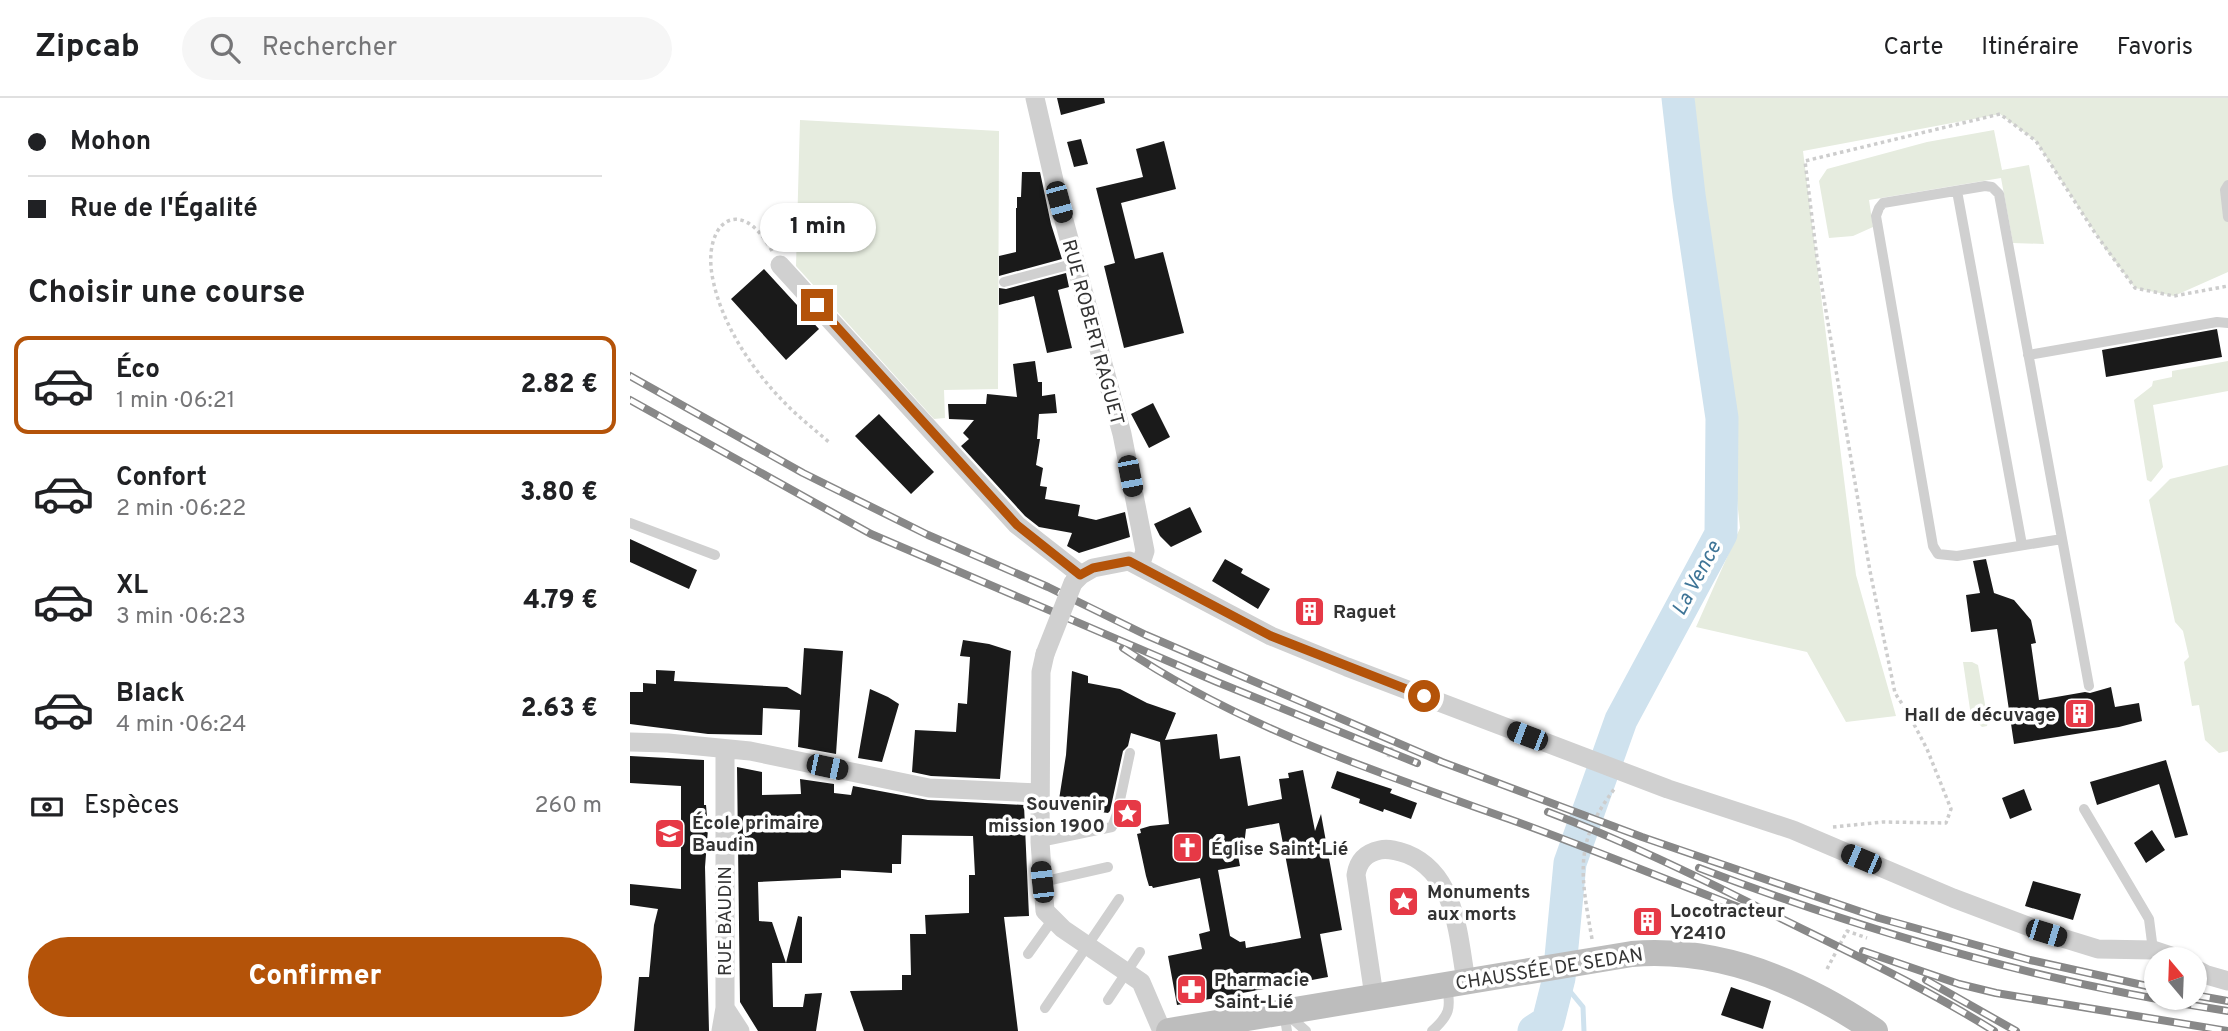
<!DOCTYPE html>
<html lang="fr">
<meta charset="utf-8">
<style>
:root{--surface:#fff;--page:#f6f6f6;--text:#202124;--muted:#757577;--line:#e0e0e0;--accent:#b45309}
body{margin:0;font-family:Overpass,sans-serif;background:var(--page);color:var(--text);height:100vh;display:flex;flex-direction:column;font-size:26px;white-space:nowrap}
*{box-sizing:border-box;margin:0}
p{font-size:23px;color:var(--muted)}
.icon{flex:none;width:38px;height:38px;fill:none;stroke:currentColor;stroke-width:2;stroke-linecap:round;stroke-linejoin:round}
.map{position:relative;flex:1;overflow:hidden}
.side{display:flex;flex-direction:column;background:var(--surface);width:630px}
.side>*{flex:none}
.guide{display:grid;align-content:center;height:154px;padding:0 28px;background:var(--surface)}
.needle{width:46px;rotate:341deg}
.tools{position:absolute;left:1514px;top:849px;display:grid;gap:14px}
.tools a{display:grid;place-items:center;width:63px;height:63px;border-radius:50%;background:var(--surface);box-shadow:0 2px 5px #0004;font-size:35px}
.end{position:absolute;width:32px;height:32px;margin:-16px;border:9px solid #b45309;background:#fff;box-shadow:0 0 0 4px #fff}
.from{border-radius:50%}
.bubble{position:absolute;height:49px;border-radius:24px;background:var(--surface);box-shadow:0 2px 5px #0004;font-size:23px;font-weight:800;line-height:49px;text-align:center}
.car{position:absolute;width:21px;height:42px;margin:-21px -10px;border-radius:9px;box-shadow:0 0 5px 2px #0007;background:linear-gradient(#222 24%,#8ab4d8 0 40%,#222 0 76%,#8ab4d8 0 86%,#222 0)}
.guide b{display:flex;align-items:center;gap:24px;height:66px;font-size:26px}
.guide b+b{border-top:2px solid var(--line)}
.guide i{width:18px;height:18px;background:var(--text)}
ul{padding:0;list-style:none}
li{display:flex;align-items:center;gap:21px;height:98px;margin:0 14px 10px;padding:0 14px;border:4px solid transparent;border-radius:14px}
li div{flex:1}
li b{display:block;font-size:26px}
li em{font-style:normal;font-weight:800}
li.on{border-color:var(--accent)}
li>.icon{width:63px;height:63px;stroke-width:1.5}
h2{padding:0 28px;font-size:32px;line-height:84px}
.pay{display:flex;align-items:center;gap:18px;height:77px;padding:0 28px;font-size:26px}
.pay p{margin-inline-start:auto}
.action{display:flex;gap:14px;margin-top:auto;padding:14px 28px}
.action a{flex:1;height:80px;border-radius:42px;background:var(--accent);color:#fff;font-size:28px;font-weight:800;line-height:80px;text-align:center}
header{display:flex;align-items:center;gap:42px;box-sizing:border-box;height:98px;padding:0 35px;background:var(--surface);border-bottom:2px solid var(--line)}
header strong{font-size:33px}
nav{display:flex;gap:38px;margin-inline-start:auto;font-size:24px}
.search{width:490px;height:63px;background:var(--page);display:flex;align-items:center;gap:18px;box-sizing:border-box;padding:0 24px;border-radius:38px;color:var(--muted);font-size:26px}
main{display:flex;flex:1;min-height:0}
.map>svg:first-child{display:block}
.green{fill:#e6ecdf}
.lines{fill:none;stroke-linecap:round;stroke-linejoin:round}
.stream{stroke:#cfe2ee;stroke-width:5}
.river{stroke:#cfe2ee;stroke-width:33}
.building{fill:#1a1a1a;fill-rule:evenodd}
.path{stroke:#cdcdcd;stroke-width:3.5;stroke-dasharray:3.5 3.5;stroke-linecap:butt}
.lane{stroke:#d0d0d0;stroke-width:10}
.street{stroke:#d0d0d0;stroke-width:19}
.secondary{stroke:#bdbdbd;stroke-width:26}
.rail-casing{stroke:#888;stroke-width:8}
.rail{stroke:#fff;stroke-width:5;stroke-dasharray:16;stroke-linecap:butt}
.street-bridge{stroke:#d0d0d0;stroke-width:19}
.route{stroke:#b45309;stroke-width:9}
.labels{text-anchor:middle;stroke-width:7;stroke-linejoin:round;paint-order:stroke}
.street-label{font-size:19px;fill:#333;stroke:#fff}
.poi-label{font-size:19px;font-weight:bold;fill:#333;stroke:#fff;text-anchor:start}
.water-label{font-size:21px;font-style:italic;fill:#3f7597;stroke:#fff}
</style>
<header>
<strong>Zipcab</strong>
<div class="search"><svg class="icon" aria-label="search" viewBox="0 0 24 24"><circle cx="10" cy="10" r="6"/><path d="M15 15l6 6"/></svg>Rechercher</div>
<nav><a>Carte</a><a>Itinéraire</a><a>Favoris</a></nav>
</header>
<main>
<section class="side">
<div class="guide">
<b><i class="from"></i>Mohon</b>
<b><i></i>Rue de l'Égalité</b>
</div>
<h2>Choisir une course</h2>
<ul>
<li class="on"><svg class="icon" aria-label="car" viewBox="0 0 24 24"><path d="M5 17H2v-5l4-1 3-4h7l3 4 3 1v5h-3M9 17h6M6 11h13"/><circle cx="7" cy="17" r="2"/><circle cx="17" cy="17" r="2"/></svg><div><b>Éco</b><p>1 min · 06:21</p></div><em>2.82 €</em></li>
<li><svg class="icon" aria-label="car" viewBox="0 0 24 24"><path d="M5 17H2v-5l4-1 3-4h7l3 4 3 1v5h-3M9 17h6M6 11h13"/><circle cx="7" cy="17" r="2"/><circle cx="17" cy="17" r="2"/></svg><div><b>Confort</b><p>2 min · 06:22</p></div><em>3.80 €</em></li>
<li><svg class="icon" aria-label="car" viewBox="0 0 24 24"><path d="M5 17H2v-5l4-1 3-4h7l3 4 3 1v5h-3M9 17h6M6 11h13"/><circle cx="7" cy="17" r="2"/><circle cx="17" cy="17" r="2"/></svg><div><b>XL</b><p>3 min · 06:23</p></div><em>4.79 €</em></li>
<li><svg class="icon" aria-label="car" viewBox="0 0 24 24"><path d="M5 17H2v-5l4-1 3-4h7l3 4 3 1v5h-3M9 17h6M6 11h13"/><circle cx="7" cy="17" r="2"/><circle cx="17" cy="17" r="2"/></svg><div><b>Black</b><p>4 min · 06:24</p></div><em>2.63 €</em></li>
</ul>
<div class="pay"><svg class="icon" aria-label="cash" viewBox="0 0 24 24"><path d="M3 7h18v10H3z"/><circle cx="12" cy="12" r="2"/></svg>Espèces<p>260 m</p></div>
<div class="action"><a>Confirmer</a></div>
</section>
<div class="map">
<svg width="1598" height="933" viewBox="0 0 1598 933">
<rect width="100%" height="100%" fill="#fff"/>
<path class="green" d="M1064,0H1598V174L1544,198L1505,190L1475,150L1406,43L1370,16L1173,53L1226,477L1266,618L1216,624L1177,554L1066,529L1110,430Z
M170,22L369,33L368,291L314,292L315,320L304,321L166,168Z
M1364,32L1372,72L1399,67L1414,146L1383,145L1371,80L1239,102L1243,129L1223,138L1199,140L1189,83L1197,71L1297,44Z
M1598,263V293L1523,307L1533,369L1521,384L1517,382L1504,302L1522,288L1523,283L1542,279V273Z
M1598,367V653L1589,655L1575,642L1569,607L1562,608L1554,564L1559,559L1553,533L1545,524L1519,402L1540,381Z
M1333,564H1342L1348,567L1358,623L1357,628L1352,629L1341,618Z"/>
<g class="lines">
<path class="stream" d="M929,880L953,909L954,933"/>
<path class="river" d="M904,933L918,924L929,880L940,765L991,622L1091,436L1092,320L1059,97L1048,0"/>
</g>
<path class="building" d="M427,0H474L475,5L431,17Z
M451,41L458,66L444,69L437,44Z
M534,43L546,91L491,105L505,161L533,154L554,235L494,250L474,168L485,165L466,90L513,79L506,51Z
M392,74H410L421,126L432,161L369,178V158L386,154V110H387V99H391Z
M134,171L189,231L156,262L101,201Z
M436,175L439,189L428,192L442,250L417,255L404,198L369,207V190L376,191Z
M1587,231L1592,259L1476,279L1472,252Z
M405,263L408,284H412V298L425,296L427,315L409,316L407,341H410L406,367L413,370L410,388L417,389L415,401L450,407L448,418L466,422L495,414L500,439L449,455L437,448L442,435L409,429L395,418L331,348L339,341L333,335L344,322L319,321L318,306H356L357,296L387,299L383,266Z
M523,305L540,339L519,350L501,316Z
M249,316L304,374L281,396L225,338Z
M560,409L572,434L541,449L530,438L524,426Z
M0,441L67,472L59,491L0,464Z
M595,461L613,471L611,475L640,491L628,511L582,483Z
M1356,461L1364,495L1384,502L1401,522L1406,545L1401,546L1409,602L1455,594L1460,595L1481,589L1485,609L1509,605L1512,623L1489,629L1384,646L1367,531L1341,534L1336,497L1350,495L1343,463Z
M333,542L359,546L381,553L370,681L301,678L282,674L285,632L326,634L328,605L337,606L340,559L330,558Z
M174,550L213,553L206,656L168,649L170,612L133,610L132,637L78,636L0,626V594H13V585L26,586V572L45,573L44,583L157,589L171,597Z
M442,573L458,578V585L490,591L517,605L546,615L535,642L587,636L590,661L610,658L618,708L652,701L649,681L659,680L658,675L673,672L685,733L691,716L712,832L690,836L698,879L547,907L538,858L572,851L569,836L580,833L570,780L523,790L522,788H519L516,778L507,736L511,735L510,731L520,728L539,726L530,644L501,635L498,648L493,653L480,713L478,715L428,708L436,657ZM649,725L671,840L616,850L615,843L610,844L600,838L588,772L610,768L606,747L614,748L616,731Z
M240,591L258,599L269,606L252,664L228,660Z
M0,658L74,662V707H76L78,731L75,769L79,933H4L9,879H19L24,827L28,811L0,807V786L51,791V688L0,685Z
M1536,662L1558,737L1545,740L1529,686L1467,707L1460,684Z
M107,669L132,674V697L171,696L170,681L204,686V695L221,697L223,688L298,702L394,707L399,818L374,819L388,933H234L220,893L272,892V877H281L280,836H296L295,817L339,815V777H345L343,738L272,737L271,766H262V775L211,772V780L128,784L129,823L142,824L156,865H142L143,909H173L175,896L192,895L186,933H128L110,904Z
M707,673L762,691L760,695L787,705L781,721L754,711L753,714L729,705L730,701L701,690Z
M1394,691L1402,712L1380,721L1372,700Z
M1522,732L1535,752L1516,765L1504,745Z
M1403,783L1451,796L1443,822L1395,808Z
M168,818L172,819V865H156Z
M1101,889L1141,903L1133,931L1091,917Z"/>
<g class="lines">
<path class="path" d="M142,153C109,93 71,127 83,182C92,226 121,270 152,302C167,318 184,331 200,345
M758,659L766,640
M751,679L753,672
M1203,729L1253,724L1316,725L1321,711L1297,651L1278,615L1265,595L1240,473L1187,160L1175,63L1370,16L1406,43L1465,135L1505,190L1544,198L1598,188
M962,841C951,777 943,745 985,690
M1197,871L1217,833L1237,840"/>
<path class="lane" d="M1598,87L1595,92L1598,119
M1327,93L1392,447
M374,184L446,165
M1398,257L1587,224L1598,225
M0,425L85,457
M1432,441L1327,458L1308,456L1303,448L1246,118L1249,110L1253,105L1355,88L1362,89L1369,96L1459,588
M1454,711L1519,821L1523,852
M410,744L482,729L487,716L500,655
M412,784L478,769
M398,856L423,821
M478,902L510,854
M415,910L489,801
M654,914L657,933
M657,916L676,933
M802,933C820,917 821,910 817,888"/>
<path class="street" d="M405,0L429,104L492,336L515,453L510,468
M150,167L387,427L451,477
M443,485L451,477L463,470L499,463L641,538L717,569L1038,691L1163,732L1323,800L1416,835L1468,851L1523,852L1550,861
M415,556L411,574L410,744L415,813L433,831L511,884L532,933
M0,644L38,645L120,653L299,690L409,695
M1564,870L1577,877L1598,883
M744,898L726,777C728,763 736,755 750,752C759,750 768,753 777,756C826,776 828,837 836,883
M95,910L110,933
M91,933L95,910V652"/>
<path class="secondary" d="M539,933L1002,856C1090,849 1173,884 1245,933"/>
<defs>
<path id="rail" d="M0,278L173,375L298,437L418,489L516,537L812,664L1012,739L1249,820L1400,862L1526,890
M0,302L241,436L587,584L787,665
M493,550C610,629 747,674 879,721C957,749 1034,781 1111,810
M918,714C992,742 1062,776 1132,811C1210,850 1291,887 1364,933
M1069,770C1240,835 1417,886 1598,913
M1233,853L1329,886L1366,895L1598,933
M1296,882L1386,933
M1564,897L1598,903"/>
</defs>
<use href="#rail" class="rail-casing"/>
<use href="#rail" class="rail"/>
<path class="street-bridge" d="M415,556L443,485"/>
</g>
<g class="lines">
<path class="route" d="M187,207L387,427L450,477L463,470L499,463L641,538L794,598"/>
</g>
<defs>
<symbol id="building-square" viewBox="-11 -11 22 22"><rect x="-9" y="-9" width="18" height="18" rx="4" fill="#e63946" stroke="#fff"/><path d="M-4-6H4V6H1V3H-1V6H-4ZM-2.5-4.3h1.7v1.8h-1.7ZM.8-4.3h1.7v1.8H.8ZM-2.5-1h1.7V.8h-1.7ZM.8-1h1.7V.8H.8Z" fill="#fff"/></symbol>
<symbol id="sight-square" viewBox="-11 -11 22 22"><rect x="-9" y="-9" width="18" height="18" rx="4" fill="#e63946" stroke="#fff"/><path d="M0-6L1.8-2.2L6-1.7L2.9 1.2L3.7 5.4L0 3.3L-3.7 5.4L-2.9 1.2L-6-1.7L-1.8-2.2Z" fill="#fff"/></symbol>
<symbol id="school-square" viewBox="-11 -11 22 22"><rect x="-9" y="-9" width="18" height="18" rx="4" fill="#e63946" stroke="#fff"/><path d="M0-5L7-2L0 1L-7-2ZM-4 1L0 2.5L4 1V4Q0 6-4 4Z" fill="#fff"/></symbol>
<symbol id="church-square" viewBox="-11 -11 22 22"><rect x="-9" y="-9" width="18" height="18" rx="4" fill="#e63946" stroke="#fff"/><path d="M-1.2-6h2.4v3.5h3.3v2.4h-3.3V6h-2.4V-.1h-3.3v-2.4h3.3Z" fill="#fff"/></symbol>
<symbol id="pharmacy-square" viewBox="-11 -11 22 22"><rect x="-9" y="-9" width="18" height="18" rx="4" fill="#e63946" stroke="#fff"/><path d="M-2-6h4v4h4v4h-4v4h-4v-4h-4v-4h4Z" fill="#fff"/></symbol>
</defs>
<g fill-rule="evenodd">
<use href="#building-square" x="662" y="496" width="35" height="35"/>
<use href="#building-square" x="1432" y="598" width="35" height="35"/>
<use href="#sight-square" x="480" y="698" width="35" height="35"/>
<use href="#school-square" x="22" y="718" width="35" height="35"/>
<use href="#church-square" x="540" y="732" width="35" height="35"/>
<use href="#sight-square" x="756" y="786" width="35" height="35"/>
<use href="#building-square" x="1000" y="806" width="35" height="35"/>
<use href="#pharmacy-square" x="544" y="874" width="35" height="35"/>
</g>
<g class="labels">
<g class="street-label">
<text transform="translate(464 234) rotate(75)" y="7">RUE ROBERT RAGUET</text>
<text transform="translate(94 823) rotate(-90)" y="7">RUE BAUDIN</text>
<text transform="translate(919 870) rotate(-9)" y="7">CHAUSSÉE DE SEDAN</text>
</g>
<g class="poi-label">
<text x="703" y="520">Raguet</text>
<text x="1426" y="623" text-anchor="end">Hall de décuvage</text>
<text x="475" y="712" text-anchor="end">Souvenir<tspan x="475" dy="22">mission 1900</tspan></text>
<text x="62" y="731">École primaire<tspan x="62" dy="22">Baudin</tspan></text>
<text x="581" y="757">Église Saint-Lié</text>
<text x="797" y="800">Monuments<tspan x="797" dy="22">aux morts</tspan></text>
<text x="1040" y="819">Locotracteur<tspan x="1040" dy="22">Y2410</tspan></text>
<text x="584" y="888">Pharmacie<tspan x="584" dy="22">Saint-Lié</tspan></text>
</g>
<g class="water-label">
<text transform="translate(1066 480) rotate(-62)" y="7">La Vence</text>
</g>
</g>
</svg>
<div class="tools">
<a><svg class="needle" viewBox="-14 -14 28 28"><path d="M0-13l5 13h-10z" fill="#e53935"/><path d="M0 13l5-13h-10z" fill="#757577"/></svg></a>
</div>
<i class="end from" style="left:794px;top:598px"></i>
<i class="end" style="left:187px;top:207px"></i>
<div class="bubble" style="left:130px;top:105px;width:116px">1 min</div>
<i class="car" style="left:429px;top:104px;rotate:165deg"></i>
<i class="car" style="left:500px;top:378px;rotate:169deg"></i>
<i class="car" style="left:897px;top:638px;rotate:291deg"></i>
<i class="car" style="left:197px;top:669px;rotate:102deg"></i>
<i class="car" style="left:1231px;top:761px;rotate:293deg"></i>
<i class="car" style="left:412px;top:784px;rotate:354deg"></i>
<i class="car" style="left:1416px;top:835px;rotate:107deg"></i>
</div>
</main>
